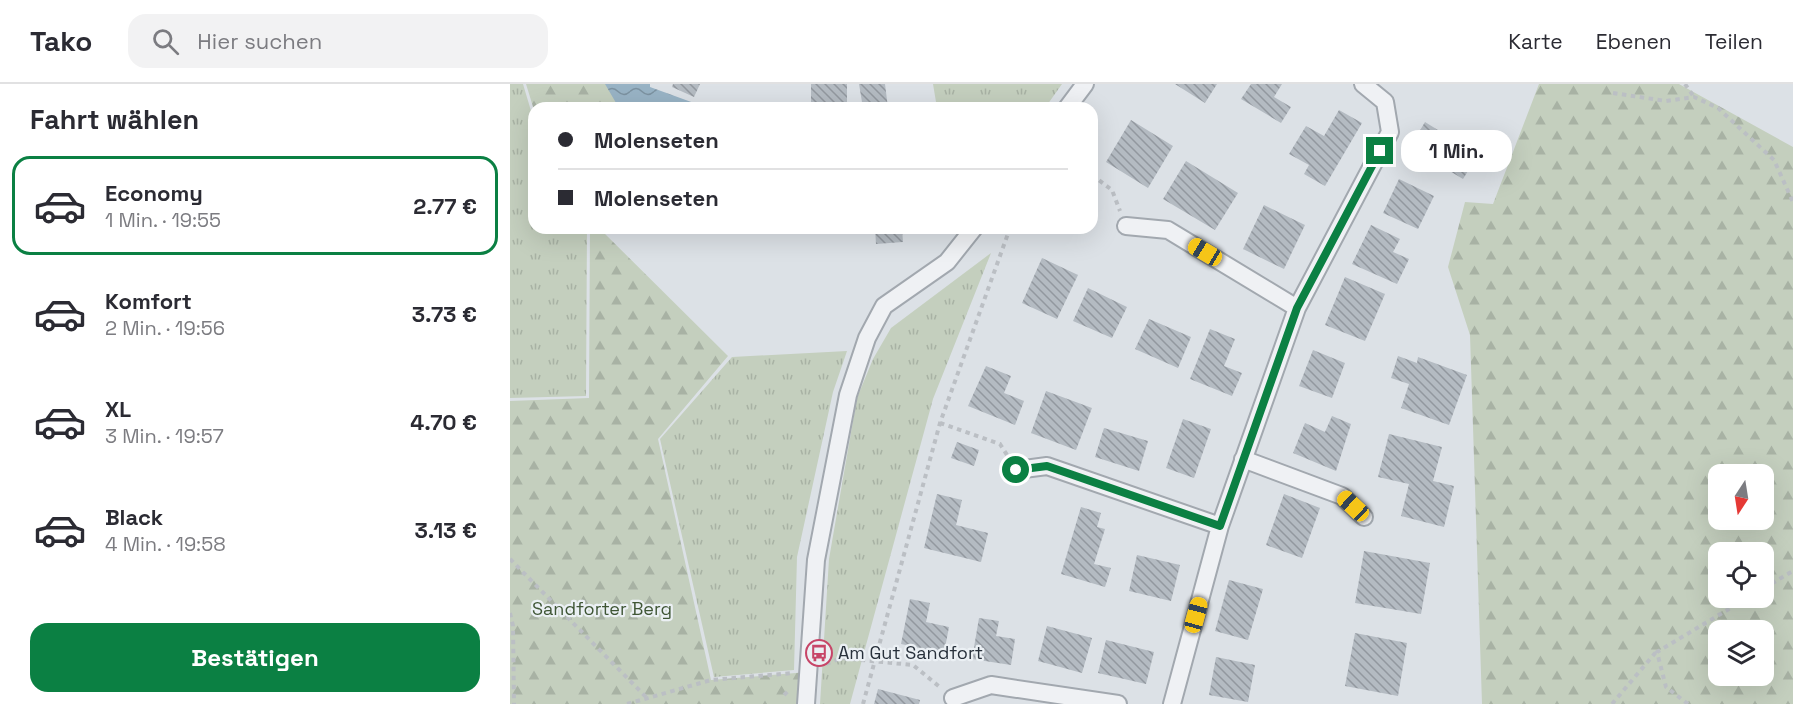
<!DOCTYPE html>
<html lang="de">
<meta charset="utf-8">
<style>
:root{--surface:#fff;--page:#f2f2f3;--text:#2b2b33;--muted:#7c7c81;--line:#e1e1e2;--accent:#0b8043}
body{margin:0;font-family:"Space Grotesk",sans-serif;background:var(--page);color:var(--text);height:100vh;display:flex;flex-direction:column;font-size:22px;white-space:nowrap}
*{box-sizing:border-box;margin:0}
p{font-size:20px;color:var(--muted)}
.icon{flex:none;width:33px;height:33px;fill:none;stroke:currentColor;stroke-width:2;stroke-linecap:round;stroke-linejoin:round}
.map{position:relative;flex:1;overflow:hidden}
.panel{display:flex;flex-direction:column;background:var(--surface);width:510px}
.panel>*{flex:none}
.hud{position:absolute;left:18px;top:18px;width:570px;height:132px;border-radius:18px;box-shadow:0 6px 24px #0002;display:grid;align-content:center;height:132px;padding:0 30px;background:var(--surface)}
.needle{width:39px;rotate:192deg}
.controls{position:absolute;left:1198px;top:380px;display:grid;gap:12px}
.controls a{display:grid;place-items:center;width:66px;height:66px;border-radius:12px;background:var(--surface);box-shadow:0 6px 24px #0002;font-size:30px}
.end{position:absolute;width:27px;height:27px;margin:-14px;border:8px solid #0b8043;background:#fff;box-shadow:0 0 0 3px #fff}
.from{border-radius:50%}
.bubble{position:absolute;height:42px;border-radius:18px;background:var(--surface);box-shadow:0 6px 24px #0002;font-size:20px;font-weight:700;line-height:42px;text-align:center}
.car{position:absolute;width:18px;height:36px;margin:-18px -9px;border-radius:8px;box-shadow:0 0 4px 2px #0007;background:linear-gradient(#f5c518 24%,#345 0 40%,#f5c518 0 76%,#345 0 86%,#f5c518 0)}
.hud b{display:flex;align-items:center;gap:21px;height:57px;font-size:22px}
.hud b+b{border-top:2px solid var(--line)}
.hud i{width:15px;height:15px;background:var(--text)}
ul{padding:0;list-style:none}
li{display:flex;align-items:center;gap:18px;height:99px;margin:0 12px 9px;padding:0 18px;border:3px solid transparent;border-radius:18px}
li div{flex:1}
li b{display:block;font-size:22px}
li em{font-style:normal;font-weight:700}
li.active{border-color:var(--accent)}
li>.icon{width:54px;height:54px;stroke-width:1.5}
h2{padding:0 30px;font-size:27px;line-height:72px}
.button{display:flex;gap:12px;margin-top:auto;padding:12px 30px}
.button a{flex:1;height:69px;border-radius:18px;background:var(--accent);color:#fff;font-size:24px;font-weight:700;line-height:69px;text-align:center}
header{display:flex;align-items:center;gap:36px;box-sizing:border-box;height:84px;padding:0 30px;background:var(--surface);border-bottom:2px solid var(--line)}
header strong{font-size:28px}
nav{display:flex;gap:33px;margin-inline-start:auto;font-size:21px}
.search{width:420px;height:54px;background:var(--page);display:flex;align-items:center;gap:15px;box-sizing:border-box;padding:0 21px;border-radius:18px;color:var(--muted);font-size:22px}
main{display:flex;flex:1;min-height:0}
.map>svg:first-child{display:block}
.grass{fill:url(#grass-tufts)}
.forest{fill:url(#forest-firs);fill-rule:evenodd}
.water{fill:url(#water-waves)}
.building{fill:url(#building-back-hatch)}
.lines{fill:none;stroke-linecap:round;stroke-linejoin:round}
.street-casing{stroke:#a2a8af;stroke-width:20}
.path{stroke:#bbbfc4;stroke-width:4;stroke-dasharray:4.5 4.5;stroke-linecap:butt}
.street{stroke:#eff1f4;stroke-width:16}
.route{stroke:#0b8043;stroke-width:8}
.labels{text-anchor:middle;stroke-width:4.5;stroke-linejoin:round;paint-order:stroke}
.park-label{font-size:18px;fill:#3f5635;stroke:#ebf0f4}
.poi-label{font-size:18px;fill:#27303b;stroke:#ebf0f4;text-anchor:start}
</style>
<header>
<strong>Tako</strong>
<div class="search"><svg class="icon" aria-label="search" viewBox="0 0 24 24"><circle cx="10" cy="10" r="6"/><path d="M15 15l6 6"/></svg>Hier suchen</div>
<nav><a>Karte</a><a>Ebenen</a><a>Teilen</a></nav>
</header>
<main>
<section class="panel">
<h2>Fahrt wählen</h2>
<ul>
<li class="active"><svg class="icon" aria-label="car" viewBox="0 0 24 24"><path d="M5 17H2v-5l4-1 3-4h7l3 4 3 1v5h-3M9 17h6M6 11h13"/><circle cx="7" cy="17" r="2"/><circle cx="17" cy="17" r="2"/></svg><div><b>Economy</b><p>1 Min. · 19:55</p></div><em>2.77 €</em></li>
<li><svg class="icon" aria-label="car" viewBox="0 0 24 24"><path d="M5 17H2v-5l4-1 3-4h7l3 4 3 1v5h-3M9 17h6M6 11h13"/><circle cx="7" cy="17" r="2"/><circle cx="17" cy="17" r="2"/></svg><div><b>Komfort</b><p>2 Min. · 19:56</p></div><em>3.73 €</em></li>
<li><svg class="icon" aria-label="car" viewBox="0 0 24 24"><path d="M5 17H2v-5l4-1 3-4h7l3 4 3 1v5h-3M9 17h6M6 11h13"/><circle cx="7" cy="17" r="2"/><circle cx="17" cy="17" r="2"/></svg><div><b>XL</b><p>3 Min. · 19:57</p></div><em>4.70 €</em></li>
<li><svg class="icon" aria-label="car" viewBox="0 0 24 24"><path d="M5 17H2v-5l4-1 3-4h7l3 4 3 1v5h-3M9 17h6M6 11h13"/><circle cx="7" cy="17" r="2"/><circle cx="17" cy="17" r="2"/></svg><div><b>Black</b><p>4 Min. · 19:58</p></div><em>3.13 €</em></li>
</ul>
<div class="button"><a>Bestätigen</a></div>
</section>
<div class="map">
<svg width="1283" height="620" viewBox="0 0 1283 620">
<defs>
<pattern id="grass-tufts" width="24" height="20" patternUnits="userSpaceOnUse" patternTransform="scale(1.5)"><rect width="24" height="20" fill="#c4cfbe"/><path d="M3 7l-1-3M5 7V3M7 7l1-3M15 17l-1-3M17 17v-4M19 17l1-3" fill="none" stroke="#a8b2a4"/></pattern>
<pattern id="forest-firs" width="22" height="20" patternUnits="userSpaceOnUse" patternTransform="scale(1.5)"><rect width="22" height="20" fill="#c4cfbe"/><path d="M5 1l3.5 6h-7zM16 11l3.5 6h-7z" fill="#a8b2a4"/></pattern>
<pattern id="water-waves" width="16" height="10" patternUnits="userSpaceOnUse" patternTransform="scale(1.5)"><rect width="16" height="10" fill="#98b3c5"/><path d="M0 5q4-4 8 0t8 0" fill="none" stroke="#7c92a1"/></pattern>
<pattern id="building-back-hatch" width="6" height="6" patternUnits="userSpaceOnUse" patternTransform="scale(1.5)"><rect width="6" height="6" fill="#b4bbc2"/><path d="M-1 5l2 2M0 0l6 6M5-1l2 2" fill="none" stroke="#92989f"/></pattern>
</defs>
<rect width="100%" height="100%" fill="#dce1e6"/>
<path class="grass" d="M0,0H13L24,37V144H77L76,312L0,314Z
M423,0H552L535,24H427Z
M481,169L423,315L340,620H310L319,475L347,314L363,275L381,244Z
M337,267L323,308L287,473L284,586L204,593L150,355L222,273Z"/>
<path class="forest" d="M16,0H109L116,16L91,24H24V26Z
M1029,0H1169L1283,63V620H972L960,251L938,183L955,118L983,120ZM1209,390H1254V435H1209ZM1209,468H1254V513H1209ZM1209,546H1254V591H1209Z
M80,144H89L218,272L148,355L201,596L298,588L296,620H0V317L79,314Z"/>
<path class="water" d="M95,0H140V3L184,19L186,24H109Z"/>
<path class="building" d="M163,0H190L184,13L162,3Z
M301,0H337V24H301Z
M349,0H375L378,24H353Z
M665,0H707L695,19Z
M741,0H772L764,13L781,23L771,39L731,15Z
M829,26L852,39L815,102L794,90L799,81L779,70L796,42L814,52Z
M621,36L663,62L638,104L596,78Z
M915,38L968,71L953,95L900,63Z
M676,77L728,109L705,146L653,115Z
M889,95L924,112L908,145L873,129Z
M754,121L795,141L774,185L733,165Z
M861,141L890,155L883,168L899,175L887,200L842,180Z
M365,144H392L393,158L366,160Z
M532,174L568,191L547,235L512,219Z
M835,193L875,210L855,257L815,241Z
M578,204L617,223L602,254L563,237Z
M639,235L681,253L668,284L625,265Z
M700,245L725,255L714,282L732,289L722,312L680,295Z
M803,266L835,279L822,314L789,302Z
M888,272L907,279L908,273L957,291L939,341L891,324L899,300L881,294Z
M476,282L501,292L494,309L514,317L505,341L458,322Z
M536,307L582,324L566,366L521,349Z
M822,332L841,340L826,387L783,369L795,339L815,348Z
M673,335L701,345L684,394L656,384Z
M594,344L638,357L629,387L585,373Z
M879,350L932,363L923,397L944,402L934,443L891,432L899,400L868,393Z
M447,358L469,366L464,382L441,374Z
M427,410L452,416L446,441L478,449L471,478L414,464Z
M774,410L810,424L792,474L756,461Z
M571,423L591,429L587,443L595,445L584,480L601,484L595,503L551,490Z
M854,467L920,479L911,530L845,519Z
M627,471L670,481L661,517L619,507Z
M719,496L753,505L738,556L705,547Z
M400,515L420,519L416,538L439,543L434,569L391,560Z
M469,534L489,537L486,552L505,555L501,581L462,575Z
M537,542L582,554L572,589L528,577Z
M845,549L897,559L888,612L835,602Z
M596,556L644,568L636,600L588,589Z
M706,573L745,581L738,618L699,611Z
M368,605L410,616L409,620H364Z"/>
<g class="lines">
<defs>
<path id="street" d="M557,24L575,0
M616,142L658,146L787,224
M733,375L832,412L854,433
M506,386L537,382L710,442
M443,614L481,601L608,620
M296,620L306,476L338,311L357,254L374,222L437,178L464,144
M662,620L710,442L787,224L880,48L875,18L853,0"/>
</defs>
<use href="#street" class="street-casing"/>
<path class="path" d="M1175,0L1184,13
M1103,9L1156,17L1184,13L1208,24L1264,76L1283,118
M582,91L602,106L610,127
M430,339L490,360L497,371
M0,475L137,614
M1254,504L1283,487
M0,529L3,542L4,620
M316,580L331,574L403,581L431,604
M274,611L280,605
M117,620L201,596L283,589
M353,620L430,339L500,144
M1102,620L1146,568
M1178,620L1156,603L1147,568L1239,513"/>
<use href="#street" class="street"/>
</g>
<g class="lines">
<path class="route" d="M506,386L537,382L710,442L787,224L870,67"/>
</g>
<defs>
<symbol id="bus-ring" viewBox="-11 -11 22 22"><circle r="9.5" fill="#ebf0f4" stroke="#c74568" stroke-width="1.5"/><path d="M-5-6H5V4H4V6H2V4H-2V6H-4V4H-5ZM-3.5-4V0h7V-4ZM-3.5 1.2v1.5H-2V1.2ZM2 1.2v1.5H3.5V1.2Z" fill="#c74568"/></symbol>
</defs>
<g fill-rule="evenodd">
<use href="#bus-ring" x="294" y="554" width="30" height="30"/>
</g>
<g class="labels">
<g class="park-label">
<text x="92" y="531">Sandforter Berg</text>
</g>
<g class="poi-label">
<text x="328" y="575">Am Gut Sandfort</text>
</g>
</g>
</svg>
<div class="controls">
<a><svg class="needle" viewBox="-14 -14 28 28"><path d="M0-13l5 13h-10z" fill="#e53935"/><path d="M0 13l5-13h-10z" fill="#7c7c81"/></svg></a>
<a><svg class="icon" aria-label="locate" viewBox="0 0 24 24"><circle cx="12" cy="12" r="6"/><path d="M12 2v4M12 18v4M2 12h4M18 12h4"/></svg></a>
<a><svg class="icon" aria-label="layers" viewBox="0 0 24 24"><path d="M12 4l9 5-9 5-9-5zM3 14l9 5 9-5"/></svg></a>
</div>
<i class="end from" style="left:506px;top:386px"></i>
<i class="end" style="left:870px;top:67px"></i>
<div class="bubble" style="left:891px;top:46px;width:111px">1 Min.</div>
<i class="car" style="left:695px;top:168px;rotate:301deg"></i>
<i class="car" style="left:843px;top:422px;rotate:313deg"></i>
<i class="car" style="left:686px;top:531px;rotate:15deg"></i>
<div class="hud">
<b><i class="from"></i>Molenseten</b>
<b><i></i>Molenseten</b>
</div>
</div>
</main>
